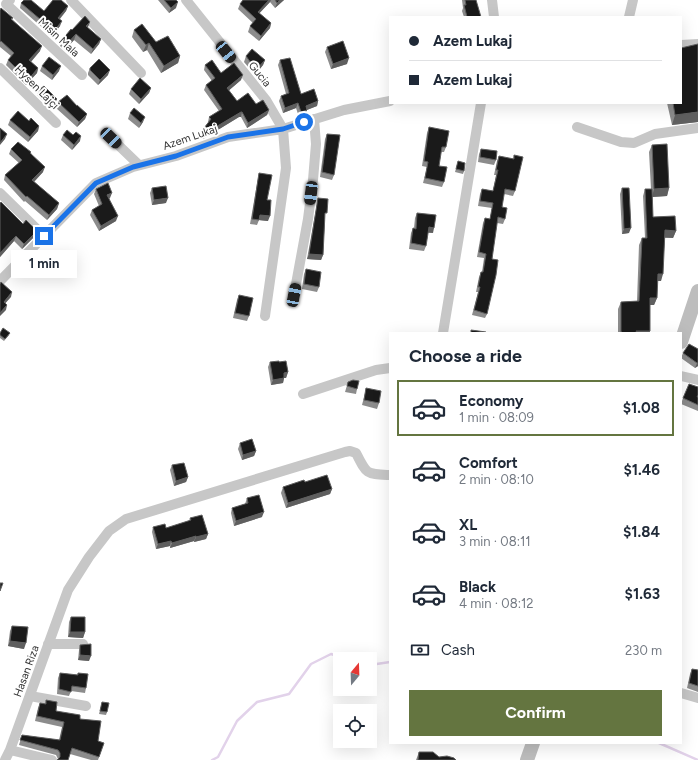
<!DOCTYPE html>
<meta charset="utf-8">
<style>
:root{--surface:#fff;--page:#f2f2f3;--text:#1f2937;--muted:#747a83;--line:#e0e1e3;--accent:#647540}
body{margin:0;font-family:Figtree,sans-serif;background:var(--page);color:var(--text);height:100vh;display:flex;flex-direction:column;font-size:15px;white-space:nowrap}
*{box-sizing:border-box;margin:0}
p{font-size:13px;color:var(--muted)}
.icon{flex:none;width:22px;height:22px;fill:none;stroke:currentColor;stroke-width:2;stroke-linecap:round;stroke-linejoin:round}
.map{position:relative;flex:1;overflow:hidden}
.details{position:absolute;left:389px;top:332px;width:293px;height:412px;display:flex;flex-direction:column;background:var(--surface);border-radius:0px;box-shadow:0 4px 16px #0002}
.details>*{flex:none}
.top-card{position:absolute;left:389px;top:16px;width:293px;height:88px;border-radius:0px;box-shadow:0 4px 16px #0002;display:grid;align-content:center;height:88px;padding:0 20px;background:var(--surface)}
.needle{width:26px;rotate:19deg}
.fabs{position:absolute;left:333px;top:652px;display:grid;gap:8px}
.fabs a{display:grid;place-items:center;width:44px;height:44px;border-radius:0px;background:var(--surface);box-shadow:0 4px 16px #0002;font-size:20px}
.end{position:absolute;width:18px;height:18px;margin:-9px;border:5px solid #1a73e8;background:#fff;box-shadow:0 0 0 2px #fff}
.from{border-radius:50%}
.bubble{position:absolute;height:28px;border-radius:0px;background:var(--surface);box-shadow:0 4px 16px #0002;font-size:13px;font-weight:700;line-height:28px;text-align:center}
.car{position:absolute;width:12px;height:24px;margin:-12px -6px;border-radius:5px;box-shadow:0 0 3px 1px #0007;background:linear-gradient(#222 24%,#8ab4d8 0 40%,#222 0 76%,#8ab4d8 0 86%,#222 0)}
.top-card b{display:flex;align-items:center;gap:14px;height:38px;font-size:15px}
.top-card b+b{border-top:1px solid var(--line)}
.top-card i{width:10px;height:10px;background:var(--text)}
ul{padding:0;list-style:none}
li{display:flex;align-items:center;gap:12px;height:56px;margin:0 8px 6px;padding:0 12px;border:2px solid transparent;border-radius:0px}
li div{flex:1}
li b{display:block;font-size:15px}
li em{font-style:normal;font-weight:700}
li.active{border-color:var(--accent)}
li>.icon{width:36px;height:36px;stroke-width:1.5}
h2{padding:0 20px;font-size:18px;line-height:48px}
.pay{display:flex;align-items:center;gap:10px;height:44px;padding:0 20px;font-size:15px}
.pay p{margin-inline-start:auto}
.button{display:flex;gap:8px;margin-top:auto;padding:8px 20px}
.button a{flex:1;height:46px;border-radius:0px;background:var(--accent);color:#fff;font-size:16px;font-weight:700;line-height:46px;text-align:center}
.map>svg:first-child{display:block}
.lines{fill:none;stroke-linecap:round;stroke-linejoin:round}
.stream{stroke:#e2d2ea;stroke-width:2.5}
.street{stroke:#c7c7c7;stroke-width:10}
.secondary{stroke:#bdbdbd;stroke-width:14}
.wall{fill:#8c8c8c}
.shaded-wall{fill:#5f5f5f}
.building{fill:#1a1a1a;stroke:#5f5f5f}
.route{stroke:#1a73e8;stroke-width:5}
.labels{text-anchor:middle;stroke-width:4;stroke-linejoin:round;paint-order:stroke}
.street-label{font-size:11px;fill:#333;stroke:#fff}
</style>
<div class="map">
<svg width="698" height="760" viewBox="0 0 698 760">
<rect width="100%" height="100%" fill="#fff"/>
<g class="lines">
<path class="stream" d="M370,665L390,662
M659,743L698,760
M212,760L218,757L237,721L257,702L289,694L311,664L331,654L347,659"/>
<path class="street" d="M10,0L6,4L82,75
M71,0L141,73
M186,0L266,100L283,129L286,168L265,316
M492,0L494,17
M629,17L633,0
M681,45L698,44
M0,68L56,123
M577,127L621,142L634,143L655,134L698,128
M111,138L139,165
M0,193L44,236
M0,281L96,183L133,167L176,156L228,137L283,129L344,110L390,101
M294,295L308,219L313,180L316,144L314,119
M443,333L481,103
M681,376L698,380
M303,394L376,370L390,368
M48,644H83
M681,693L698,698
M30,696L86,706
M10,750L52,760
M5,760L10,750L68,590L89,557L109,531L126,519L345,452L350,451L356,453C367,475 366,474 390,475"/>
<path class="secondary" d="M681,342L698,291
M527,760L533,743"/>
</g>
<path class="wall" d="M158,0H176V8L169,13Z
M243,0H284L275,8L270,2L259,13L271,23L270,28L259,41L248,32L250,26L253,23L238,9L240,4Z
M462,0H476L480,17H464L462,11L463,8Z
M21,3L44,11L68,6L66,11L60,19V26L52,36L20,8Z
M0,10L12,19L40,51L31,62L38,68L37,73L26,85L6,65L8,60L11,56L0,47Z
M90,22L87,28L101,39L99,44L91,54L74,40L65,50L60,46L62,40L72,30Z
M134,30L180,56L178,63L161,73L147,50L143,52L132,37Z
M327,47L347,64L331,69L325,52Z
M246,56L265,60L263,65L255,75L244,62Z
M280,60L301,94L318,101L317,106L307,110L305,115L299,117L296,108L283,113L279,101L281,96L286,94L278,65Z
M205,65L221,73L241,80L229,90L237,101L256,104L269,110L267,115L247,128L241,117H239L203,139L200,137L201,132L208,123V122L209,117L219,111L204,90L206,85L212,81L204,70Z
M42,66L59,71L52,80L40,71Z
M90,68L108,75L98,85L88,75V73Z
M151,88L149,93L139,104L129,94L131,89Z
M39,90L55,104L51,109L37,95Z
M58,102L77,106L87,114L85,119L77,127L56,108Z
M667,103H681L698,122L672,125Z
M130,113L143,122L139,128L128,119Z
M10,120L29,121L39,126L38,131L28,142L8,125Z
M429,127L446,147L444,152H441L439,166L444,182L442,187L423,183L427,167L422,166L427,133Z
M327,134L334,175L332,180L320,177L325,139Z
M63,135H73L80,141L72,150L61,140Z
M652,145L669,188L667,196L652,197L653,217L676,231L673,238H665L661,281H657V298L654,305H650V331L649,333H618V309L621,302L637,301L639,245L642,238H645L643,196L645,189H651L649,152Z
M11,149L31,153L43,172L34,182L59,203L57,209L47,220L25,201L24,202L4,180L5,175L19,163L9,154Z
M481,149L496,160L494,165L478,162L479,154Z
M514,155L515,191L513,196L504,194L502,207L505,219L503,224L497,223L492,259L487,314L485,318L472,315L478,292H476L479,277L481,272H482L484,258L477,257L483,223L485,218L490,219L492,208L478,206L480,194L482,189L493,191L496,175H494L497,161L499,156L513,159Z
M458,161L464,171L463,174L455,172Z
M259,173L267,200L268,221L259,220L257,225L250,224L258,178Z
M152,188L166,203L152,205L150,193Z
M622,188L629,233L622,234L620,194Z
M96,189L110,198L109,199L116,221L99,231L90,215L92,210L99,206L94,194Z
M318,198L325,218L323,255L321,260L307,259L317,204Z
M0,203L23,224L37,231L35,236L22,249L14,241L0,257Z
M417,213L433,233H428L426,246L424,251L409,249L411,233L413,228H414L415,218Z
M306,269L319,287L317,292L302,289L304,274Z
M239,295L249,316L247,321L233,318L237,300Z
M0,333L9,335L4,341L0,338Z
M698,349V366L695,368L681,358L683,353Z
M270,362H279L288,372L286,378H284L283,383L271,385L268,367Z
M348,382L357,389L356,394L345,392Z
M698,387V396L697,397H698V411L681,404L683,398Z
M366,388L379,403L377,409L362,405L365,393Z
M240,443L256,451L254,456L242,460L238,449Z
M172,465L188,477L186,482L174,486L170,470Z
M305,482L332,489L330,494L286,508L281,493L283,487Z
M247,498L262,517L234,526L231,513L232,508L245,504Z
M190,518L208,534L206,539L194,542V541L170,548V546L156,549L152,532L153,527L166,528L189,521Z
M71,617L85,632L83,638L68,637L69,622Z
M12,626L24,649L8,646L10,631Z
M80,645L89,661L78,660L79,650Z
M692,669L698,670V692L687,688L690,674Z
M60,673L77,675L78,673L86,688L85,693L71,691L69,696L57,694L58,678Z
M46,700L56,711L80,719L98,741L104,743L98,760H91L70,754L58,759L56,755L19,745L22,735L59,740L62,727L35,721L38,708L40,703L45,704Z
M102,702L107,712L106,715L99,714Z
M419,752L439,757L456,760H416Z"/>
<path class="shaded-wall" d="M269,0H271L270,2L256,17L258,12Z
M280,0H284L275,8L277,3Z
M178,2L176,8L169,13L171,8Z
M68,6L66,11L56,23L58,18Z
M62,21L60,26L52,36L54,31Z
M90,22L88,27L84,31L86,26Z
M271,23L270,28L259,41L261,36Z
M76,34L74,40L65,50L66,45Z
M101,39L99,44L91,54L93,49Z
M149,43L147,50L143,52L146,45Z
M42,46L40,51L28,65L29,60Z
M180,56L178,63L161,73L164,66Z
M349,58L347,64L331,69L333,64Z
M265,60L263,65L255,75L256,70Z
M61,66L59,71L52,80L53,75Z
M38,68L37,73L26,85L28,80Z
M110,70L108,75L98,85L100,80Z
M243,75L241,80L226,93L227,88Z
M151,88L149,93L139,104L141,99Z
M57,99L55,104L51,109L52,103Z
M318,101L317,106L304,111L306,106Z
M298,103L296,108L283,113L285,108Z
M269,110L267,115L247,128L248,123Z
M307,110L305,115L299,117L301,112Z
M241,112H242L241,117H239L203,139L204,134Z
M698,112V122L672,125L675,115Z
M87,114L85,119L77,127L79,122Z
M145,117L143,122L139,128L141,123Z
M39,126L38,131L28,142L30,137Z
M7,134L5,139L0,145V143Z
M81,136L80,141L72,150L74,145Z
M45,167L43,172L30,186L32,180Z
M669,188L667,196L652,197L654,189Z
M112,193L110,198L105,200L107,195Z
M168,198L166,203L152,205L154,200Z
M59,203L57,209L47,220L49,215Z
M260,215L270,216L268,221L258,220Z
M118,216L116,221L99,231L101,226Z
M429,227L434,228L433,233L427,232Z
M631,228L629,233L622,234L624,229Z
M665,230L676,231L673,238L662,237Z
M37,231L35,236L22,249L24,244Z
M16,236L14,241L0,257V253Z
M309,254L323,255L321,260L307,259Z
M658,274H663L661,281H655Z
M12,292L11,297L2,307L4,302Z
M650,298H657L654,305H647Z
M7,305L6,310L0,316V313Z
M636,331H650L649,333H636Z
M697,363H698V366L695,368Z
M288,372L286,378H282L284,373Z
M284,378L283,383L271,385L273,380Z
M256,451L254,456L242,460L243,455Z
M188,477L186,482L174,486L176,481Z
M332,489L330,494L286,508L288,503Z
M264,512L262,517L234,526L236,521Z
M208,534L206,539L194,542L196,537Z
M196,536L194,541L170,548L172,543Z
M171,541L170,546L156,549L158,544Z
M70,632H85L83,638L68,637Z
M10,641L26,643L24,649L8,646Z
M80,655L91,656L89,661L78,660Z"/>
<path class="building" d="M24,0H31L44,11L53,0H61L68,6L58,18L62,21L54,31L21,3Z
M164,0H176L178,2L171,8Z
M243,0H269L258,12L271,23L261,36L250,26L256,19L240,4Z
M275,0H280L277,3Z
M465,0H476L481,17H467L464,5H466Z
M1,8L13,18L11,19L42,46L29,60L38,68L28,80L8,60L14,53L1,41L0,42V10Z
M85,16L90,22L86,26L101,39L93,49L76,34L66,45L62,40L71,29L72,30Z
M142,24L156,42L168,36L180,56L164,66L149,43L146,45L134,30Z
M343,41L349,58L333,64L327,47Z
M698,44V112L675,115L673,103H681V48Z
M252,49L265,60L256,70L246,56Z
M49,57L61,66L53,75L42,66Z
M290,58L301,94L314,89L318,101L306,106L307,110L301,112L298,103L285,108L281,96L289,93L280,60Z
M99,59L110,70L100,80L90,70V68Z
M212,60L221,73L234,63L243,75L227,88L237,101L248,93L256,104L263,100L269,110L248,123L242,112H241L204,134L201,132L211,119L209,117L222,109L206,85L215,78L205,65Z
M140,78L151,88L141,99L131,89Z
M44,86L57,99L52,103L39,90Z
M67,95L77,106V105L87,114L79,122L58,102Z
M134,108L145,117L141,123L130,113Z
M18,111L29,121L31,118L39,126L30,137L10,120Z
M429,127L449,131L446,147H442L439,166L447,167L444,182L425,178L428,162L424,161Z
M0,128L7,134L0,143Z
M67,130L73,135L76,132L81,136L74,145L63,135Z
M327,134L340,135L334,175L322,172Z
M18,142L31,152L30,153L45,167L32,180L59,203L49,215L27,196L26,197L5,175L22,160L11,149Z
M667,144L669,188L654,189L652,145Z
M481,149L497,151L496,160L480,157Z
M514,155L523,157L515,191L505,189L502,207L507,208L505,219L498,217L492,259L498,260L496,275L487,314L474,310L480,287H478L481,272H483L486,254L479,252L485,218L490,219L493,203L480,201L482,189L493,191L498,170H496L499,156L514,159Z
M458,161L465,163L464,171L456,169Z
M259,173L272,175L267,200H271L270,216L260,215L259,220L252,219Z
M108,183L112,193L107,195L118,216L101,226L92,210L102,204L96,189Z
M166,186L168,198L154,200L152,188Z
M622,188H629L631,228L624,229Z
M645,189H652L653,217L675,216L676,231L665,230L663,274H658L657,298H650V331H636L637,333H622V332H621V302L639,301L642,238H647Z
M318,198L328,199L327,213H325L323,255L309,254Z
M1,202L23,224L26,220L37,231L24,244L16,236L0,253V203Z
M417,213L436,215L434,228L429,227L426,246L411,243L413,228L416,229Z
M306,269L321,272L319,287L304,284Z
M1,282L12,292L4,302L7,305L0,313V284Z
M239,295L253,298L249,316L235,313Z
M3,328L10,333L5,339L0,335V333Z
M471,330L486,332V333H471Z
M689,344L698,349V363H697L683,353Z
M279,361V362L286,361L288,372L284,373V378L273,380L270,362Z
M353,380L359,381L357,389L347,386L348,382Z
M689,384L698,387V395L697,397H698V405L683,398Z
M366,388L381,391L379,403L364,400Z
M252,439L256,451L243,455L240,443Z
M184,463L188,477L176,481L172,465Z
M327,475L332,489L288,503L283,487L304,480L305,482Z
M259,495L264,512L236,521L232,508L248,503L247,498Z
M202,515L208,534L196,537V536L172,543L171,541L158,544L153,527L165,524L166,528L191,520L190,518Z
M0,583H3L0,591Z
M71,617H85V632H70Z
M12,626L28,627L26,643L10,641Z
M91,644V656L80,655V645Z
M692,669L698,670V686L689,683Z
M60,673L78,675V673L88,674L86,688L72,686L71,692L59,689Z
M46,700L57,702L56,711L80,715V719L101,721L98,741L104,743L99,757L72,748L68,760H57L60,757V753L58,750L20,740L22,735L60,740L64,722L37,716L40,703L46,704Z
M102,702L109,703L107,712L100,711Z
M419,752H433L439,757L447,756L454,758L456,760H418Z"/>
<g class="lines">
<path class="route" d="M44,236L96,183L133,167L176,156L228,137L283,129L304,122"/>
</g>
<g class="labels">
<g class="street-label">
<text transform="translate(59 37) rotate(43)" y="4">Misin Mala</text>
<text transform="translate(260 74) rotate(51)" y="4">Gucia</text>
<text transform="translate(37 87) rotate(45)" y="4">Hysen Lajçi</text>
<text transform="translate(190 137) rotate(-19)" y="4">Azem Lukaj</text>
<text transform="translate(26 671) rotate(-70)" y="4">Hasan Riza</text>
</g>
</g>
</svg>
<div class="fabs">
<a><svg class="needle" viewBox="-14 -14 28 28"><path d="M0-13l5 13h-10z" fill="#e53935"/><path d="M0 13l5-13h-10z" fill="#747a83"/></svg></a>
<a><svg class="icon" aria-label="locate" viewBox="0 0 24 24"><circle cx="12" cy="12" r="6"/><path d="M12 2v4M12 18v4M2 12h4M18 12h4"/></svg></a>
</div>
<i class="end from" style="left:304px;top:122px"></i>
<i class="end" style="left:44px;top:236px"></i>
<div class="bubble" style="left:11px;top:250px;width:66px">1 min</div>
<i class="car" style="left:226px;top:52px;rotate:141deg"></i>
<i class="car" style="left:111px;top:138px;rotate:134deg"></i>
<i class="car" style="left:311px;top:193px;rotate:187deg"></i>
<i class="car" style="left:294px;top:295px;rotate:11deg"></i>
<div class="top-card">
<b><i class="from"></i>Azem Lukaj</b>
<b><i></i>Azem Lukaj</b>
</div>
<section class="details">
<h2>Choose a ride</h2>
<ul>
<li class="active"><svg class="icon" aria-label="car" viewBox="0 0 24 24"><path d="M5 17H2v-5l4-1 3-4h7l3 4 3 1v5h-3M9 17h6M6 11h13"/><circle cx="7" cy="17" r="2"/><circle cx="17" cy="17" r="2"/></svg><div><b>Economy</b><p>1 min · 08:09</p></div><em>$1.08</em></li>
<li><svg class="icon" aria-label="car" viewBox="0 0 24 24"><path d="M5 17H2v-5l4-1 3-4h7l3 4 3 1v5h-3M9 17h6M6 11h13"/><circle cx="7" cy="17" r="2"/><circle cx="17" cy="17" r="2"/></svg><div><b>Comfort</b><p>2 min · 08:10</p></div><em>$1.46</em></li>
<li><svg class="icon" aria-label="car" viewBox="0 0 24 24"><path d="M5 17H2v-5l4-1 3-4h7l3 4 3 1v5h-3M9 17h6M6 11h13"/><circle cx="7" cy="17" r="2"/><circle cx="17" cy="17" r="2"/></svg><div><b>XL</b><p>3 min · 08:11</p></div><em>$1.84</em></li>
<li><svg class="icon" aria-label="car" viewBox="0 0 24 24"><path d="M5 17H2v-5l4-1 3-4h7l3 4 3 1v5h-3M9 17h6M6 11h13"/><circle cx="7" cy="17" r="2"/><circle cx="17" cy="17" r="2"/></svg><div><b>Black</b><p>4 min · 08:12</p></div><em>$1.63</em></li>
</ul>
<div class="pay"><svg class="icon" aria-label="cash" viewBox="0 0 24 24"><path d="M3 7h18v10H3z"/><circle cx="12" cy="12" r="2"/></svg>Cash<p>230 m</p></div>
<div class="button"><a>Confirm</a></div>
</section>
</div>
